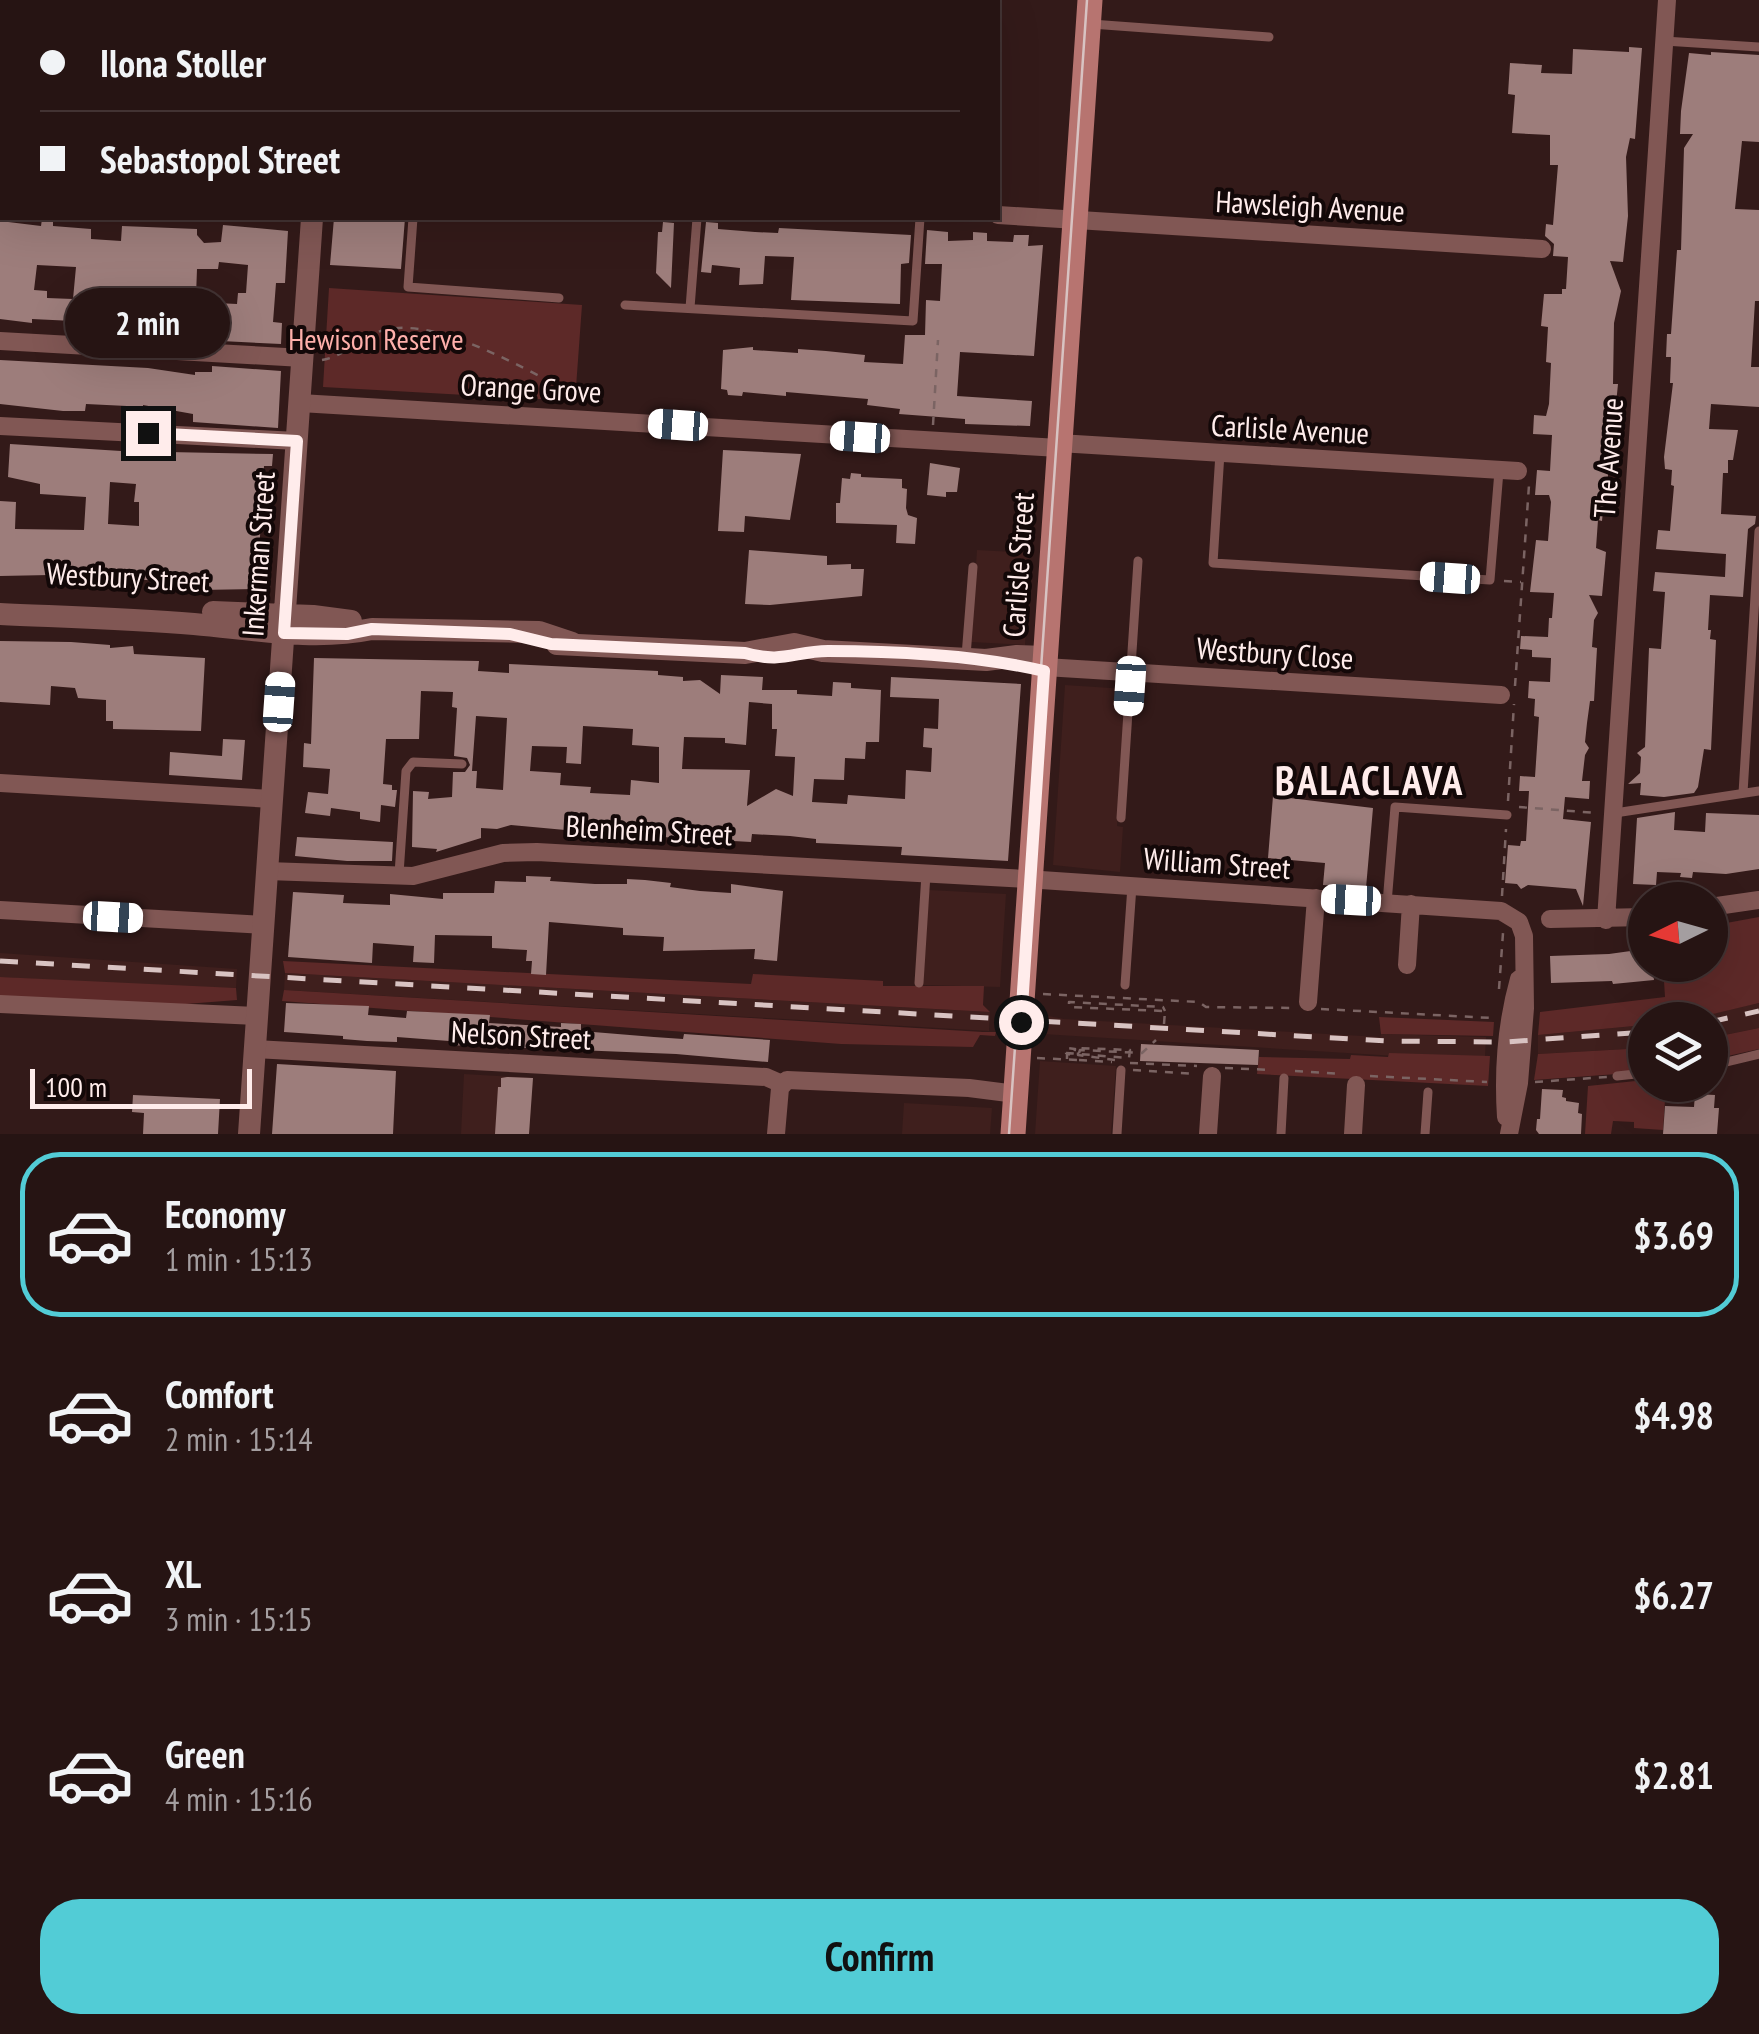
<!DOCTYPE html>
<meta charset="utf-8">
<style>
:root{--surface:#261413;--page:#322121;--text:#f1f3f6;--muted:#a49ea0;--line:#423333;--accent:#52ccd6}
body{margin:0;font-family:"PT Sans Narrow",sans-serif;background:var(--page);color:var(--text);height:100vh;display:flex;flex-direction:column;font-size:38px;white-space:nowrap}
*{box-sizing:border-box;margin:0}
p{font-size:32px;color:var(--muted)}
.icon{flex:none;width:55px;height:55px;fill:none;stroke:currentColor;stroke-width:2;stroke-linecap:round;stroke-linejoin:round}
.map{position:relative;height:1134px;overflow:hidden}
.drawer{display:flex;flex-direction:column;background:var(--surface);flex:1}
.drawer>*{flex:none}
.hud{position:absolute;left:0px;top:0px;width:1000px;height:220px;box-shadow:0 10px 40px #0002,0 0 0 2px var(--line);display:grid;align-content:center;height:220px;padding:0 40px;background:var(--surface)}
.needle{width:65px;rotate:265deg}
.controls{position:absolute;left:1628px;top:882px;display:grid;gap:20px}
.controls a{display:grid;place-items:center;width:100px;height:100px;border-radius:50%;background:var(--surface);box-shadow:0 10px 40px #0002,0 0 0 2px var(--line);font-size:50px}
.scale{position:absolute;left:30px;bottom:25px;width:222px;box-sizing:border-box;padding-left:10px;border:5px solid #ffeceb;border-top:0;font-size:28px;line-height:35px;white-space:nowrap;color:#ffeceb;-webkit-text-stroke:8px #130808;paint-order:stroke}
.end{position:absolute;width:45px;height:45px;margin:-22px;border:12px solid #ffeceb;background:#111;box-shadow:0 0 0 5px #111}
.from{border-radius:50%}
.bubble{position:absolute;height:70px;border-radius:35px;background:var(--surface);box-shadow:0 10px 40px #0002,0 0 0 2px var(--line);font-size:32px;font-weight:800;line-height:70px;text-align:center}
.car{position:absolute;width:30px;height:60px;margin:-30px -15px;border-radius:12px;box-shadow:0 0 8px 2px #0007;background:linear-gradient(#fff 24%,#345 0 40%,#fff 0 76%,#345 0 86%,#fff 0)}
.hud b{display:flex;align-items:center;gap:35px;height:95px;font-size:38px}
.hud b+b{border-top:2px solid var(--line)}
.hud i{width:25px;height:25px;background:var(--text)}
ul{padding:18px 0 0;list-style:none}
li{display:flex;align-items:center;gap:30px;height:165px;margin:0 20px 15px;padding:0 20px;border:5px solid transparent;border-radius:40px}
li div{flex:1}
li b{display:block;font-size:38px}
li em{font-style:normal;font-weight:800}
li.on{border-color:var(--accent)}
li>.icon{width:90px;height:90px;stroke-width:1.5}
.cta{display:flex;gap:20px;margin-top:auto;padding:20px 40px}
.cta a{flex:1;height:115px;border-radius:40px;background:var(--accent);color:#111;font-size:40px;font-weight:800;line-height:115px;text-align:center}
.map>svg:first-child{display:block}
.built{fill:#3f1f1d}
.green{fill:#5d2928}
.building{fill:#9d7d7b;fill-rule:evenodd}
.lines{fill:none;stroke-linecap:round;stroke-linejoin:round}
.path{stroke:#7b6463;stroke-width:2.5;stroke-dasharray:8 8;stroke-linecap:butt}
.service{stroke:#815754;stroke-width:9}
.minor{stroke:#815754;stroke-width:18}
.tertiary{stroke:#815754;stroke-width:22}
.secondary{stroke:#b77470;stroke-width:25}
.tram{stroke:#d8c3c2;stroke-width:2.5}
.rail{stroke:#d8c3c2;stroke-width:5;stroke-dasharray:18 18;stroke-linecap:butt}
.route{stroke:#ffeceb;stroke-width:12}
.labels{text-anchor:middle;stroke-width:8;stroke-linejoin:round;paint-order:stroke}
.street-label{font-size:30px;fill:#ffeceb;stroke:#130808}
.park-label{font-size:30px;fill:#feafaa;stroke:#130808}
.district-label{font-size:40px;font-weight:bold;letter-spacing:2.5px;fill:#ffeceb;stroke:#130808}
</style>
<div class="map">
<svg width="1759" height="1134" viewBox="0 0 1759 1134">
<rect width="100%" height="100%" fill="#331a19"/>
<path class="built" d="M977,550L1030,553L1025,645L971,642Z
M1065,685L1126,689L1117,826L1123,827L1120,872L1053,865Z
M929,890L1006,894L1000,987L923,985Z
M0,953L237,969L236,988L170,987L0,977Z
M285,973L990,1012L989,1031L284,990Z
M1759,1003V1028L1710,1038V1020H1684Z
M1043,1015L1064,1019L1380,1037L1381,1034L1486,1037L1485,1056H1396L1043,1034Z
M1645,1025V1048L1538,1054V1035Z
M1040,1061L1116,1066L1111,1134H1035Z
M464,1074L533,1078L529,1134H461Z
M904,1103L992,1108L990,1134H902Z"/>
<path class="green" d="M329,288L582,305L575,401L323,387Z
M1759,917V1003L1692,1019L1645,1020V1025L1538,1035L1540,1012L1665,997L1663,965H1710V926Z
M283,961L751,984L753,974L883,981V986H984L983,1005L990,1012L285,973Z
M0,977L236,988L237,1000L173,1005L0,996Z
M284,990L983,1032H996L995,1036L980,1035L973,1047L841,1044L282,1001Z
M1379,1017L1494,1022L1493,1036L1381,1034Z
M1759,1028V1049L1710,1060V1038Z
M1645,1048V1072L1534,1080L1538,1054Z
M1389,1053L1490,1056L1488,1086L1257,1074L1259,1057L1350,1059L1351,1055L1388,1057Z
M1645,1080V1085H1666L1663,1130L1634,1128V1122L1613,1121L1611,1134H1585L1588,1086Z"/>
<path class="building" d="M1629,47L1642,48L1635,139L1630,138L1626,157L1628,216L1623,262L1610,261L1621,291L1614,323L1613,384H1618L1616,404H1612L1610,421L1607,501L1604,500L1602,521L1598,520L1596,548L1606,552L1602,596L1589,595L1598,613L1594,620L1592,647L1597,648L1594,701H1590L1587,723L1585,742L1589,748L1585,755L1582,781H1590L1589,799L1565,797L1563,819L1591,822L1583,906L1576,889L1528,885L1521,889L1517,884L1505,883L1508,845L1520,846L1521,841H1526L1529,791H1519L1520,776L1535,777L1539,717L1534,716L1535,699L1528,698L1529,681L1550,682L1551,658L1532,657V650L1520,649L1521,636L1548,637L1549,618H1552L1554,593L1530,592L1536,540L1548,541L1551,502L1549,495H1535L1537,470L1550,471L1552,435L1533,434L1534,415L1546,416L1549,404L1551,363L1546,362L1548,327L1541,326L1544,294H1562V289H1566L1568,257L1553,256L1554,244L1545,236L1546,224L1553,225L1558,165H1550V135L1512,133L1515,95L1508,94L1510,63L1542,65L1541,73L1572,74L1573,49L1629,52Z
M1711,52L1759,55V142L1742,141L1735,209L1759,210V301H1755L1751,367H1759V407L1711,404L1709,429L1738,430L1733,460H1728V473H1723L1721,514L1756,516L1755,524L1748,529L1743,597L1710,595L1708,630H1711L1710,639L1716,640L1711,750L1704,749L1698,787L1694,793L1664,797L1640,795L1641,783L1628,784L1640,773L1641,757L1637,753L1645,747L1649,648L1661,649L1665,592L1653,591L1655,572L1725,577L1726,554L1656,549L1658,530L1670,531L1674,486L1671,485L1672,470L1665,469L1664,457L1673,383H1670L1671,357H1666L1667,334H1671L1677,250H1681L1684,148L1693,134H1680L1681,111L1689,53L1711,55Z
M334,218H405L401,269L330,265Z
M42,219L53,220V226L91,229V239L121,241L122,226L197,229V235L204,243L221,242L223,225L288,231L285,283H276L273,322L282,323L281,344L221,341V331L195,329L156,327V332L72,326L73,321L32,319V323L0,319V221L41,226ZM219,262L248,265L246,293H238L237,304L216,303L212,297L196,296L197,269H218ZM37,265L76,267L73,299L47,298V291L34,290Z
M663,222L674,223L671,288L656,273L658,232H662Z
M706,222L718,223V229L755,232L778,233L779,228L911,235L909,263L901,264L900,304L791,300L794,257L765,256L763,284L739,285L740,268L712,265L711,273L701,272Z
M927,230L948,232V241L973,240V232L987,233V241L1013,242L1014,235H1029L1028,246L1043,245L1034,356L960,352L957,396L1032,401L1030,426L965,424V419L899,414L900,409L867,405L868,399L786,392V396L743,392L742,396L728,395L727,390L721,389L723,350L753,347V350L798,353V349L826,351L865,355L864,362L903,364L905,335H925L926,300L940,301L942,264H925Z
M0,360L148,368L195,375V372H212V366L281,371L278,428L193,422V414L143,405V419H126L127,406L86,404L85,411H63L0,404Z
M10,444L121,451V455L168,458V452L273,454L272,466H264L257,589L200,590L179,588V582L113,578V585L75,584V579L60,581L50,575L0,576V501L16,502L15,529L84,530L86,497L40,494V484L8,477ZM110,482L136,484L134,502H139V526L108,524Z
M723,450L801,454L790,520L745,516L744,532L718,531Z
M930,463L960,468L957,492H946V497L927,495Z
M851,473L861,474V477L902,479V488L907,489L906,508L908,515L917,518L915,544L896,543L897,525L836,523V503H840L842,478L850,479Z
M749,550L827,556V565L851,564V569H864L862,596L770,605L745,604Z
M0,641L71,642L110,645V648L133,646L134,654L205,658L201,731L113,729V721H106V700L78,698L75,688L51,686L50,705L0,702Z
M314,658L479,661L478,671L509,673V664L658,671V675L683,677V681L700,680L720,694L721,675L763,677L762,690H797V694L832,696L833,682L851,683V688L881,690L879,742H866L865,759L845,758L844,780L814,779L812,802L847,804L848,795L905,799L906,770L931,772L932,748L923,747L924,728L938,729L939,699L890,697L891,677L1021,684L1008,861L901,855L902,847L816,843V839L790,836L752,834L751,842L627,835V830L587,828V832L511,825L497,829L481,828V838L436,852L437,849L412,847L413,791L429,792L428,799L452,797L453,772H465L470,765L467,758L454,756L457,708L452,707L453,692L421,691L419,739H386L383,784L392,785V790H397L395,807L381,805L380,822L360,819V812L331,808L330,816L305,813L308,792L328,794L330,769L303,767L304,743L311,744ZM749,702L772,704V729H777L775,756L795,757L793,796L776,789L747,806L750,770L682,769L684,737L725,738V743L746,745ZM476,716L507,718L503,790L476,788L477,771H472ZM583,726L633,729L632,745L659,747V783L631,780L630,795L590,793L591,787L560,785L561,773L530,771L532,746L567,747L566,763L581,764Z
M223,739L245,740L242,780L169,775L170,752L222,756Z
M1273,796L1373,808L1366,888L1323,885L1325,863L1268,858Z
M1675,812L1674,830L1705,832L1706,813L1759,815V869L1726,874L1693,872L1692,878L1680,877L1681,873L1657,872L1656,885L1633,884L1637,818Z
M297,837L393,842L392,861H347L295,856Z
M526,876L551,877L550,881L595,884H627V879L645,880L671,883L670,887L700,891L731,893V884L783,891L777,961L754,959L755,949L663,951L664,937L623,935V928L549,922L546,975L531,974L532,961H526L527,950L492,948V936L435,935L434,963L413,962L414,946L373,943L372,963L288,957L293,892L344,895L343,903L390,905V894L443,899V893H494L495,881L526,882Z
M1645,949V965H1652L1654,980L1613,984L1612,981L1551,983L1550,956L1609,954Z
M286,1003L369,1006L368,1015L406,1018L407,1011L490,1015L489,1023L561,1027V1023L581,1024V1031L654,1037L683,1039L684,1034L770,1040L768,1062L676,1054L449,1045V1041L397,1037V1042L367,1041L343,1039V1036L284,1032Z
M1141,1044L1259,1050L1258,1065L1140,1061Z
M277,1064L396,1071L393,1134H272Z
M507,1077L533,1078L529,1134H495L498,1087H501V1078Z
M1542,1089L1563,1090L1562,1097L1566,1098V1101L1579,1103L1578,1113L1582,1114L1581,1134H1539L1536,1130L1537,1119H1540Z
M1695,1094L1715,1095L1714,1108H1719L1717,1134H1663L1665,1106L1694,1107Z
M133,1095L220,1099L218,1134H143L144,1113L132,1112Z"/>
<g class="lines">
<path class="path" d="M322,360C346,356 361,336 384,330C436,317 518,366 565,389L569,402
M933,425L938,340
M1504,581L1521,582
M1515,686L1529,485
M1508,801L1514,704
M1519,807L1596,813
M1502,896L1506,829
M1499,989L1503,933
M1043,994L1199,1002L1206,1007L1293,1008
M1321,1009L1492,1018
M1164,1024L1165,1011L1069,1007V1002L1163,1007L1165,1011
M1079,1053L1080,1050L1142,1053L1156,1040
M1037,1058L1078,1060
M1067,1059V1054L1074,1055L1075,1049L1066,1048V1053L1079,1054L1129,1058L1130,1050L1078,1048V1055L1115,1060
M1079,1060L1112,1062
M1130,1063L1197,1066
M1225,1068L1272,1070
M1133,1070L1195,1074
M1295,1071L1342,1074
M1370,1076L1487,1082
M1535,1082L1607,1077"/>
<path class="service" d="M430,2V0
M929,2V0
M1091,24L1269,37
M1664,41L1759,47
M413,218L408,287L559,298
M625,305L913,321L920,218
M690,308L697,218
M1220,453L1213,563L1490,580L1499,471
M966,656L973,567
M1743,793L1759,531
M1615,813L1759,791
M1121,818L1138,561
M399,874L406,771L413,762L462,764
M1387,903L1395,807L1507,815
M919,983L926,874
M1125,985L1132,886
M1710,1066L1759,1054
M1617,1076L1645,1073
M1117,1134L1121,1070
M1281,1134L1284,1078
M1425,1134L1428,1092"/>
<path class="minor" d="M615,0L661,2
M124,2V0
M0,116H2
M0,198H2
M998,215L1542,249
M0,341L303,358
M300,403L1059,448
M0,426L297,441
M1059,443L1518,471
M1045,667L1501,695
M0,783L272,799
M267,871L413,876L503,853L537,852L1026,879L1501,911L1519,922L1524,936L1525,1008L1519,1083L1509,1134
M1710,907L1759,900
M0,910L263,925
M1550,919L1645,917
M1606,920L1667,0
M1407,965L1411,904
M1308,1002L1316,898
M0,1004L257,1016
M255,1049L766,1077L782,1084
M1506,1117C1503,1070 1506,1025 1519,979
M776,1134L780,1088L787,1080L969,1088L1016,1094
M1208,1134L1212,1076
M1353,1134L1356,1085"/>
<path class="tertiary" d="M327,2V0
M213,612L313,616L351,621
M0,614C65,617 130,619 194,624C253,629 313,641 372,629L539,632L572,643
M557,644L745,653L794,644L823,651L986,660L1017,656L1045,657
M249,1134L312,218"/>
<path class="secondary" d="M1013,1134L1090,0"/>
<path class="tram" d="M1009,1134L1087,0"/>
<path class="rail" d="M0,961L1386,1041L1505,1042L1645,1032
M1710,1022L1759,1011"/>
</g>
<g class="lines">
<path class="route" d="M148,433L297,441L284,633L347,634L372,629L510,634L551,644L745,653C783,664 795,651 828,651C900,651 975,655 1044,671L1021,1022"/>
</g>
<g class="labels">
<g class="street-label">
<text transform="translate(1310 207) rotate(3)" y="10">Hawsleigh Avenue</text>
<text transform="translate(531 389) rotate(3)" y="10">Orange Grove</text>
<text transform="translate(1290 430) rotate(3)" y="10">Carlisle Avenue</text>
<text transform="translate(1609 458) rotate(-86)" y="10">The Avenue</text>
<text transform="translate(259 554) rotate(-86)" y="10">Inkerman Street</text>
<text transform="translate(1019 565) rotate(-86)" y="10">Carlisle Street</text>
<text transform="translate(128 578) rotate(3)" y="10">Westbury Street</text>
<text transform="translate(1275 654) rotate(4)" y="10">Westbury Close</text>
<text transform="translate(649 831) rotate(3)" y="10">Blenheim Street</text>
<text transform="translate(1217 864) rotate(4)" y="10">William Street</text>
<text transform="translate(521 1036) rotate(3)" y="10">Nelson Street</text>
</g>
<g class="park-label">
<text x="376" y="350">Hewison Reserve</text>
</g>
<g class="district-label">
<text x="1370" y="795">BALACLAVA</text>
</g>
</g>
</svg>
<div class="controls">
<a><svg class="needle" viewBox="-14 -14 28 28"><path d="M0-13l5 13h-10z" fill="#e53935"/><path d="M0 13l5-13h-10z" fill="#a49ea0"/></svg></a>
<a><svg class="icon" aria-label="layers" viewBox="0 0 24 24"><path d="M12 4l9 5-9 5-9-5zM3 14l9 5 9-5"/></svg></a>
</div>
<div class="scale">100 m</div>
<i class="end from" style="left:1021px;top:1022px"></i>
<i class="end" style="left:148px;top:433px"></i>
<div class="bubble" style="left:65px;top:288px;width:165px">2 min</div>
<i class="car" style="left:678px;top:425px;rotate:274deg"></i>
<i class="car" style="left:860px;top:437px;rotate:274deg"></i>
<i class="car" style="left:1450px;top:578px;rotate:274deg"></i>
<i class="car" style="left:1130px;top:686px;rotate:184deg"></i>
<i class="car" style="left:279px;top:702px;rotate:4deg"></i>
<i class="car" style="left:1351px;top:900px;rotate:273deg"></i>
<i class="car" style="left:113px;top:917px;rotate:93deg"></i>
<div class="hud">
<b><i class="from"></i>Ilona Stoller</b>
<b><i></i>Sebastopol Street</b>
</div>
</div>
<section class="drawer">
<ul>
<li class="on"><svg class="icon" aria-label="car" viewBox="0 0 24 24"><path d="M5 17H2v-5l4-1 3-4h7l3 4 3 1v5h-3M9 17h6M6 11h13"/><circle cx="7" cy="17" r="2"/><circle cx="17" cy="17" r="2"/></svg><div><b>Economy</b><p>1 min · 15:13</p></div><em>$3.69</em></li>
<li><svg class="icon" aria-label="car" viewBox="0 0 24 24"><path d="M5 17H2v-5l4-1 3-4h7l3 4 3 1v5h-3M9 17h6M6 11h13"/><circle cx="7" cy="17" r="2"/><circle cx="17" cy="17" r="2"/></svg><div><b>Comfort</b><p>2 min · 15:14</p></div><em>$4.98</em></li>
<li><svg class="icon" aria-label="car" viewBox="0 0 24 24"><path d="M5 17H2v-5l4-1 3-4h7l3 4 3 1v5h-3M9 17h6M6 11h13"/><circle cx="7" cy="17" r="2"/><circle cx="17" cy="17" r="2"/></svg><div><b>XL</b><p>3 min · 15:15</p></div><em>$6.27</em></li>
<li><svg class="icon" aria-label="car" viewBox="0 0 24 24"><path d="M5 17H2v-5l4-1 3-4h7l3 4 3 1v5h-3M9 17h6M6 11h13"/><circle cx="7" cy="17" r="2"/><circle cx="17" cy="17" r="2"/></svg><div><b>Green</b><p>4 min · 15:16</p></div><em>$2.81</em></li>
</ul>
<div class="cta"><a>Confirm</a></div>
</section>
